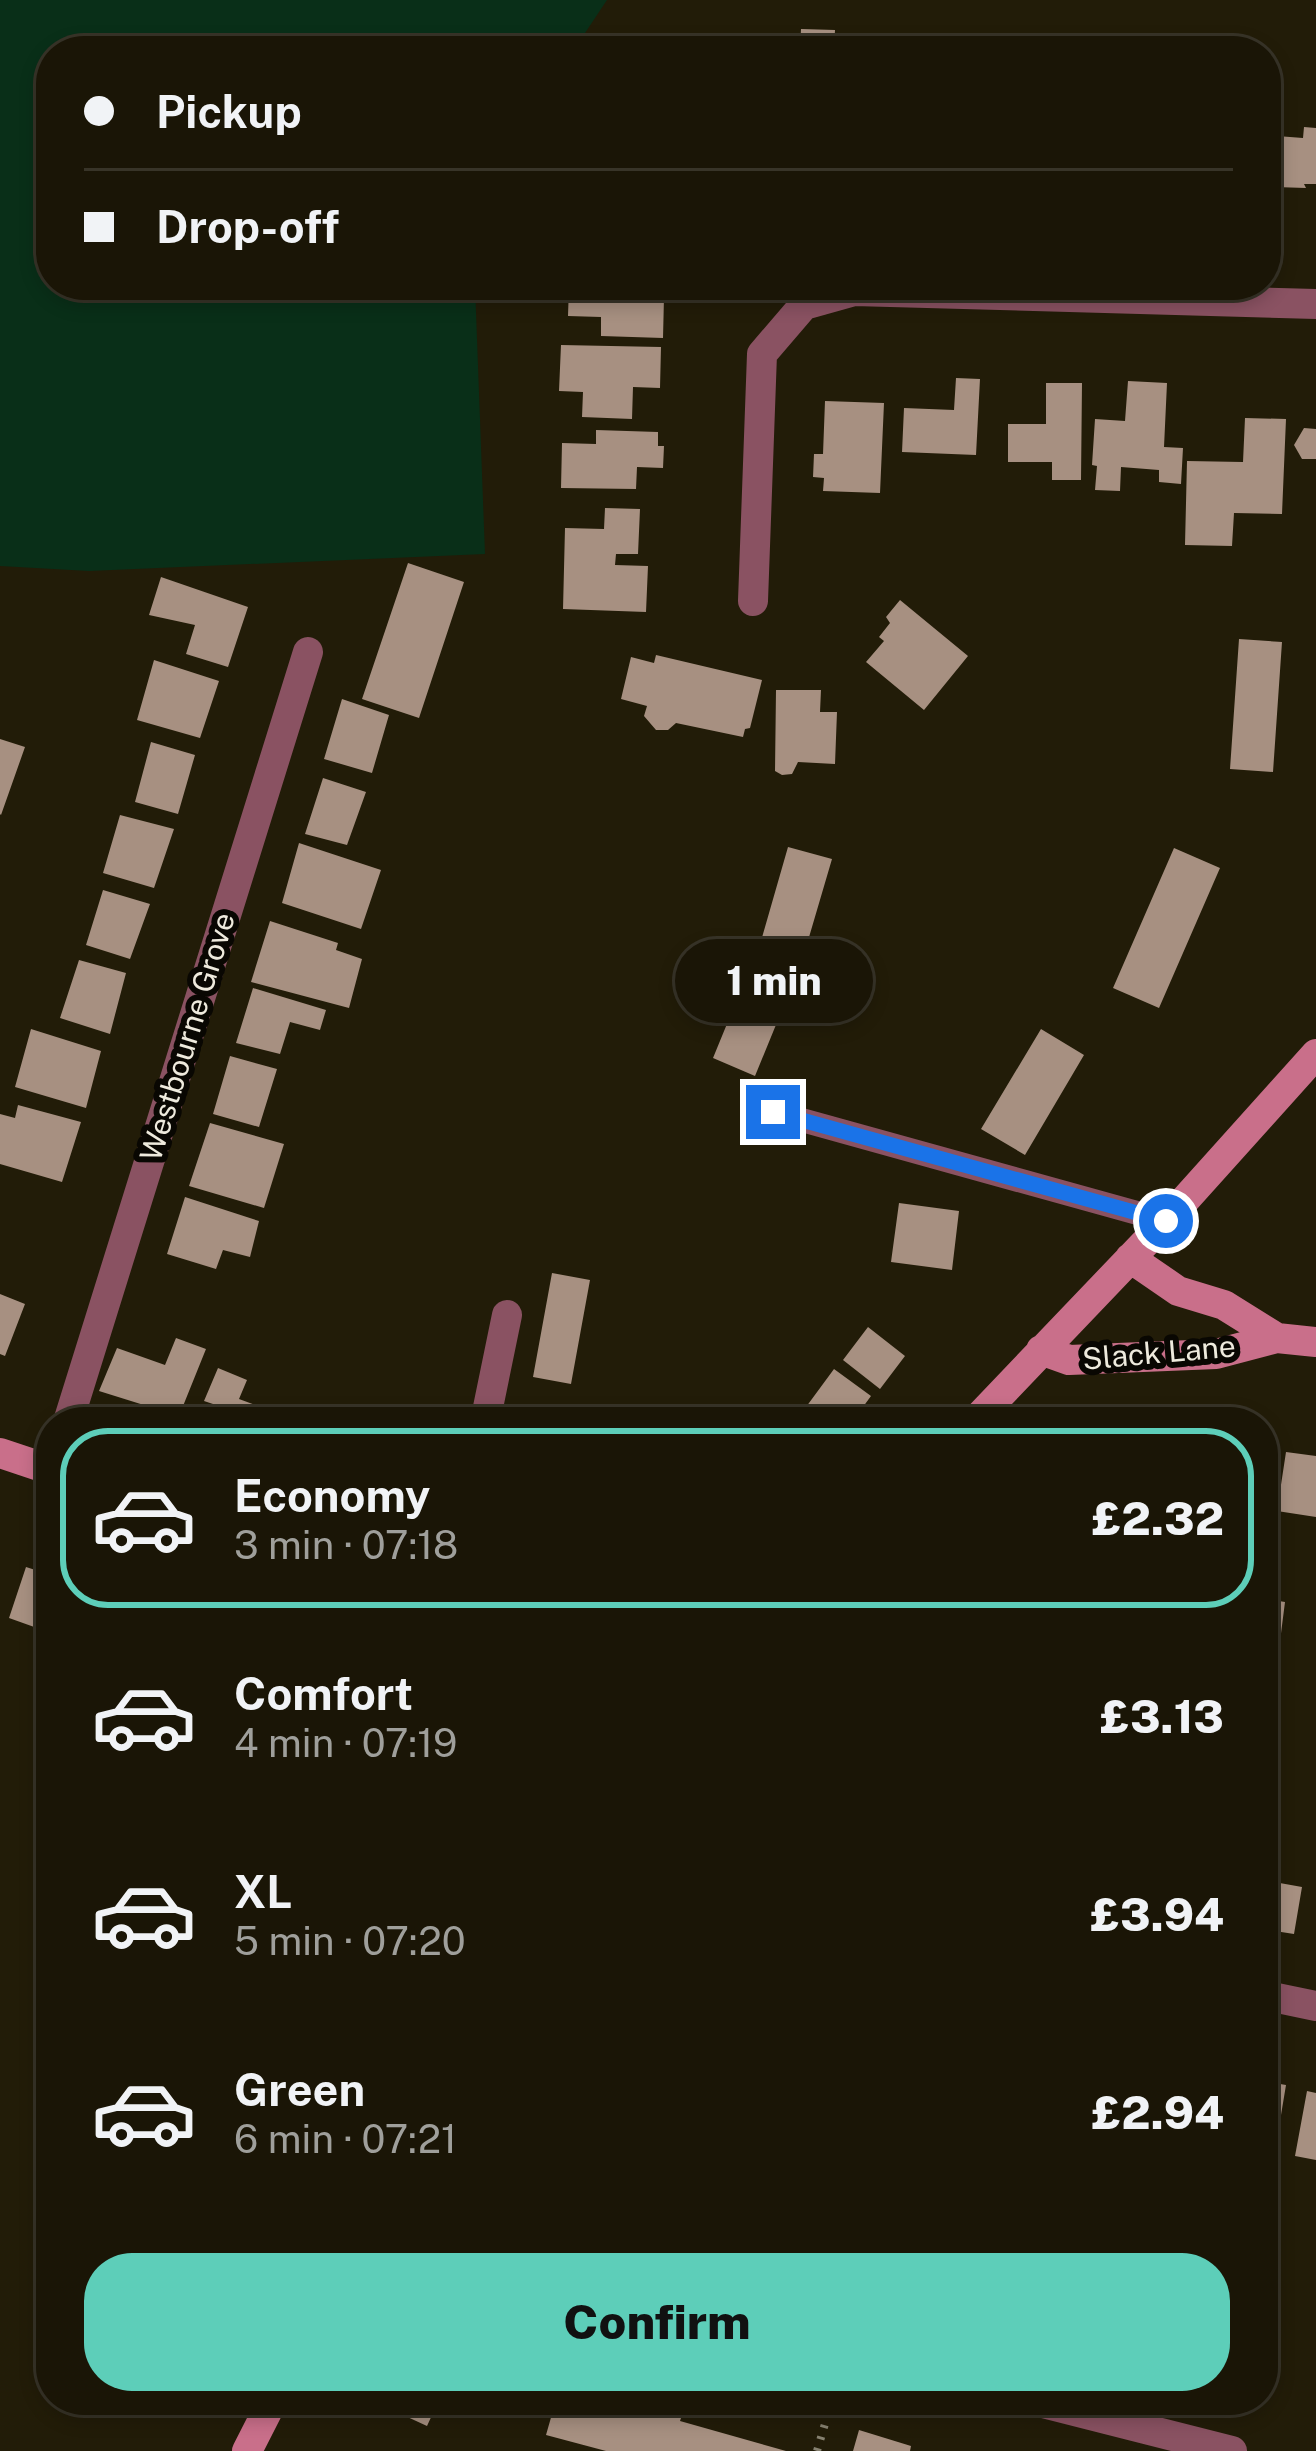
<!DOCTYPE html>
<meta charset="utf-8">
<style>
:root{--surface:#1a1506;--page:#231e10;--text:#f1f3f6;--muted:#9f9f9b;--line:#383428;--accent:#5dceb9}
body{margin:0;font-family:"Public Sans",sans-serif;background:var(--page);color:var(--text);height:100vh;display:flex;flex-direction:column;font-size:45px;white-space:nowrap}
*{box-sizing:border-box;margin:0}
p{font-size:39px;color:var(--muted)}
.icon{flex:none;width:66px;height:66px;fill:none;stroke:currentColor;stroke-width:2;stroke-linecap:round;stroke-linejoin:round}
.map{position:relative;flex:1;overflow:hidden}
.details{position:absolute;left:36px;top:1407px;width:1242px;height:1008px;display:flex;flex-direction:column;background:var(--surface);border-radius:48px;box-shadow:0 6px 18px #0003,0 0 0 3px var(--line)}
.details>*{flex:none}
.hud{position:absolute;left:36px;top:36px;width:1245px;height:264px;border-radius:48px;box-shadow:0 6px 18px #0003,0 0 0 3px var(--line);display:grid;align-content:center;height:264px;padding:0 48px;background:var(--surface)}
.end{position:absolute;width:54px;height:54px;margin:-27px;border:15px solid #1a73e8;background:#fff;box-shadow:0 0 0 6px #fff}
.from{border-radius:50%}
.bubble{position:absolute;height:84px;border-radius:42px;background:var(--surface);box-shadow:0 6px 18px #0003,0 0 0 3px var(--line);font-size:39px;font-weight:800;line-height:84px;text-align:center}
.hud b{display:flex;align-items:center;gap:42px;height:114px;font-size:45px}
.hud b+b{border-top:3px solid var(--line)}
.hud i{width:30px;height:30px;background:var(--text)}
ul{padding:21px 0 0;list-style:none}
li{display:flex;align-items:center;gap:36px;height:180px;margin:0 24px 18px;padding:0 24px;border:6px solid transparent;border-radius:48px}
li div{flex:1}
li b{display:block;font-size:45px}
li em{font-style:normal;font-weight:800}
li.current{border-color:var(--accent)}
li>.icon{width:108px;height:108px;stroke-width:1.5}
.primary-button{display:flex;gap:24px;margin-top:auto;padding:24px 48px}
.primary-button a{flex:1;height:138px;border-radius:48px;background:var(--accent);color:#111;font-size:48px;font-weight:800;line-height:138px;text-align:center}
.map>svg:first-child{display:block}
.green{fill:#092f18}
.building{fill:#a79081}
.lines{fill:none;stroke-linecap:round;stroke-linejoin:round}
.path{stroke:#868170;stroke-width:8;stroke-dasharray:3 9;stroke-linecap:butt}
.lane{stroke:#8a5262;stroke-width:24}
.street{stroke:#8a5262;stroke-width:30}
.secondary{stroke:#c96f8a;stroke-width:30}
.route{stroke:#1a73e8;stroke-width:15}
.labels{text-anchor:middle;stroke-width:12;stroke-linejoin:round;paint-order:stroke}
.street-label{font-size:30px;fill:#eeeadd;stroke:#090702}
</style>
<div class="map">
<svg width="1316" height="2451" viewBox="0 0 1316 2451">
<rect width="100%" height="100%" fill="#221c08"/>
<path class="green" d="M0,0H607L573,51H51V285H475L485,554L89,571L0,566Z"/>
<path class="building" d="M801,29L835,30L834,51H800Z
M1304,127L1316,128V184H1304L1306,188L1275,187L1277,136L1303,138Z
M569,285H646V296L664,297L663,338L601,336V317L568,316Z
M561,345L661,347L660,388L633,387L632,419L582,417L583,392L559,391Z
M956,378L980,379L976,455L902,452L904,408L954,410Z
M1128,381L1167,383L1164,447L1183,448L1181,484L1159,482V470L1121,467L1120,491L1095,490L1097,466L1092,465L1095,419L1125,421Z
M1046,383H1082L1081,480H1052V462H1008V424H1046Z
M825,401L884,403L880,493L823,491L824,478L813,477L814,454H823Z
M1245,418L1286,419L1282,514L1234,513L1232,546L1185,545L1187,461L1243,462Z
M1304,428L1316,429V459H1302L1294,445Z
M596,430L658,432V446H664L663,468L637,467L636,489L561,488L562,443L596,444Z
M605,508L640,509L638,554H616L615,565L648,566L646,612L563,609L565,528L604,529Z
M408,563L464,582L419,718L362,699Z
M161,577L248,607L228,667L186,654L195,625L149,615Z
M900,600L968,656L924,710L866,662L884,641L879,637L890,623L886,617Z
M1239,639L1282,642L1273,772L1230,769Z
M656,655L762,680L750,728L745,729L743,737L676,723L668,730H656L644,716L647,706L621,699L631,657L654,663Z
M154,660L219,681L200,738L137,720Z
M776,690H821L820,712H837L835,764L798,762L792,774L782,775L775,771Z
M342,699L389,715L372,773L324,759Z
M0,739L25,747L1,815L0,814Z
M151,742L195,755L178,814L135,802Z
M323,778L366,792L347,845L305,834Z
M120,815L174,829L154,888L103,873Z
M299,843L381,870L361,929L282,903Z
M788,847L832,859L802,961L759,948Z
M1174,848L1220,868L1159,1008L1113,988Z
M103,890L150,904L130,959L86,945Z
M270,921L338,943L336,950L362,959L349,1008L251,982Z
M79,960L126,973L110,1034L60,1018Z
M747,975L789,993L755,1076L713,1058Z
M253,988L326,1010L320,1030L290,1022L280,1054L236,1043Z
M31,1029L101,1051L86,1108L15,1087Z
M1041,1029L1084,1055L1025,1155L981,1129Z
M230,1056L277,1069L259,1127L213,1114Z
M18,1105L81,1122L62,1182L0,1164V1114L15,1118Z
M210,1123L284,1144L264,1208L189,1186Z
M185,1197L259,1221L250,1257L223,1250L216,1269L167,1254Z
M899,1203L959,1211L952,1270L891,1262Z
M552,1273L590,1280L571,1384L533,1377Z
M0,1294L25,1304L5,1356L0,1354Z
M868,1327L905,1356L880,1389L843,1360Z
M176,1338L206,1349L179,1416L99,1391L117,1348L165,1365Z
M218,1368L247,1380L239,1399L286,1416L284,1422H210L216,1405L204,1401Z
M834,1369L871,1396L852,1422H795Z
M1286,1452L1316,1456V1517L1277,1511Z
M1263,1563L1272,1564L1267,1599L1285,1602L1279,1649L1263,1647Z
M26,1567L51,1575V1633L9,1618Z
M1263,1880L1302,1887L1294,1934L1263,1929Z
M1263,2081L1286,2085L1275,2151L1263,2149Z
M1307,2091L1316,2093V2160L1295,2156Z
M378,2400H439L427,2426L377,2403Z
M556,2400H639L683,2412L680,2421L786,2451H606L546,2435Z
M859,2430L911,2446L910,2451H853Z"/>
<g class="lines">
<path class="path" d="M817,2451L832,2400"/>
<path class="lane" d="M773,1112L1166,1221"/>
<path class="street" d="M753,601L762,354L804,305L854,291L1316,304
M68,1422L308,652
M485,1422L507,1315
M1263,1995L1316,2006
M1031,2400L1232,2451"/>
<path class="secondary" d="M1130,1258L1178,1291L1224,1305L1277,1338
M1041,1350L1069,1360L1216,1354L1277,1338L1316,1342
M974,1422L1166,1221L1316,1054
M0,1453L51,1470
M247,2451L273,2400"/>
</g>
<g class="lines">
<path class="route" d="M773,1112L1166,1221"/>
</g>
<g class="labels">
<g class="street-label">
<text transform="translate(188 1037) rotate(-73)" y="10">Westbourne Grove</text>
<text transform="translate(1159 1353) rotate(-5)" y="10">Slack Lane</text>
</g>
</g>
</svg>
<i class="end from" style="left:1166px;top:1221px"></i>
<i class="end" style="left:773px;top:1112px"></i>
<div class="bubble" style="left:675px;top:939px;width:198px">1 min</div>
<div class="hud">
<b><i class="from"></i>Pickup</b>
<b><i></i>Drop-off</b>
</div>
<section class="details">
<ul>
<li class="current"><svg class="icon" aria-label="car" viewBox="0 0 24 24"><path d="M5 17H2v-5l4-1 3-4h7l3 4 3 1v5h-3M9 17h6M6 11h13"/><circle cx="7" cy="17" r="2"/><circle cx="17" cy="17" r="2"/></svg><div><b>Economy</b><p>3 min · 07:18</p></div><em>£2.32</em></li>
<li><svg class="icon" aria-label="car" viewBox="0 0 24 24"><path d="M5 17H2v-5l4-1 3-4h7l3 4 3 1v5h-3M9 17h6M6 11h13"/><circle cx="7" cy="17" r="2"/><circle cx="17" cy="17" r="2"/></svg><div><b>Comfort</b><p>4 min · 07:19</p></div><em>£3.13</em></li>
<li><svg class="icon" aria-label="car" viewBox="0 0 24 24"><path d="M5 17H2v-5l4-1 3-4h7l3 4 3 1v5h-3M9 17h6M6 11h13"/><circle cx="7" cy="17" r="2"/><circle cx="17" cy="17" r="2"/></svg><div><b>XL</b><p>5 min · 07:20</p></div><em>£3.94</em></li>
<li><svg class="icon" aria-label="car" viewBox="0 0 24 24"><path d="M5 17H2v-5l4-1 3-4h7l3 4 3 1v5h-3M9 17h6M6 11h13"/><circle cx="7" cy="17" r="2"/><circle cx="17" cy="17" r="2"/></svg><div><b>Green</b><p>6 min · 07:21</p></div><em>£2.94</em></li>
</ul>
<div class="primary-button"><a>Confirm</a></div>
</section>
</div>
